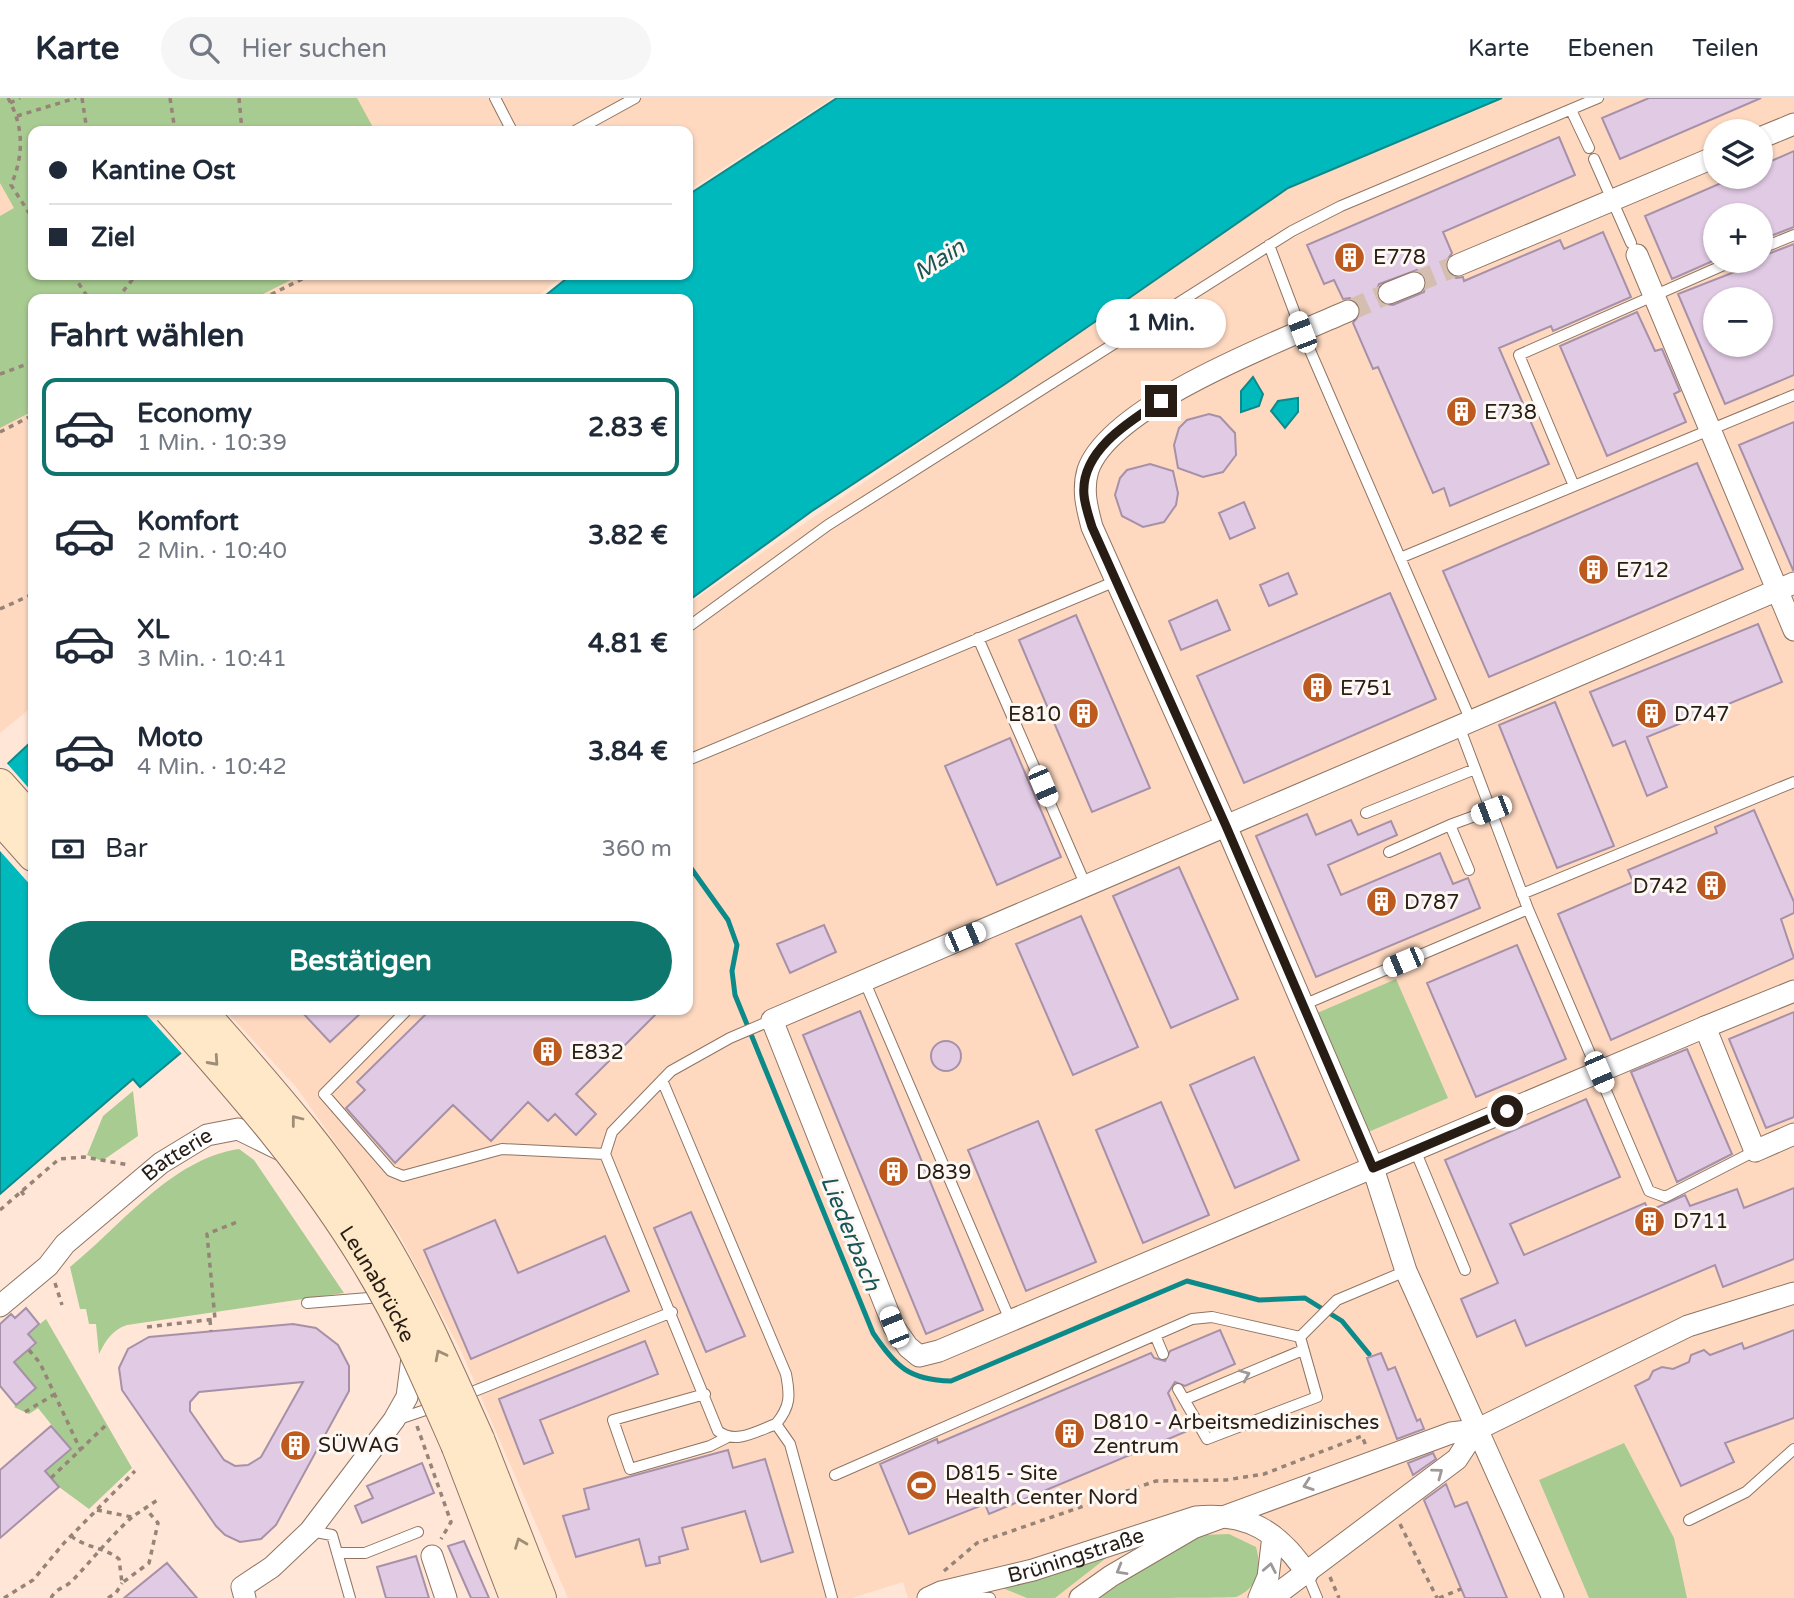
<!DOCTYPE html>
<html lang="de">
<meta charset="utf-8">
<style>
:root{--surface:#fff;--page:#f6f6f7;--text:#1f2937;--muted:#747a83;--line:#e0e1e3;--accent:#0f766e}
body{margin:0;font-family:"Varela Round",sans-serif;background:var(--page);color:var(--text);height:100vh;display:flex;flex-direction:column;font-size:26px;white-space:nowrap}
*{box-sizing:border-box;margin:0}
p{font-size:23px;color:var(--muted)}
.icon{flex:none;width:38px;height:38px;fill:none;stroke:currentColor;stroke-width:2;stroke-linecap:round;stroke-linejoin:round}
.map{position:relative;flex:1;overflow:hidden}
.side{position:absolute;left:28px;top:196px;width:665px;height:721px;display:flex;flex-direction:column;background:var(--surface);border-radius:14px;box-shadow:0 2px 5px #0004}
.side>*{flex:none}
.guide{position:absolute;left:28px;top:28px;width:665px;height:154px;border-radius:14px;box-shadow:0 2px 5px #0004;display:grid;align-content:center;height:154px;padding:0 21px;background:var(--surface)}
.tools{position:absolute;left:1703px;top:21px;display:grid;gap:14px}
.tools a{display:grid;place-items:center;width:70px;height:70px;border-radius:50%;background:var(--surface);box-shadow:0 2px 5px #0004;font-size:35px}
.end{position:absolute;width:32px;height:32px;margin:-16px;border:9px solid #271d15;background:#fff;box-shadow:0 0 0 4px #fff}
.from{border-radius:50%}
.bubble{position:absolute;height:49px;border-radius:24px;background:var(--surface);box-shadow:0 2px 5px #0004;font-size:23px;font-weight:700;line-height:49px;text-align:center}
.car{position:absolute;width:21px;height:42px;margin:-21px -10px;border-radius:9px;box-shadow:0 0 5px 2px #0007;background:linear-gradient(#fff 24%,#345 0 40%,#fff 0 76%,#345 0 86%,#fff 0)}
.guide b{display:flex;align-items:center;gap:24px;height:66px;font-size:26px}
.guide b+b{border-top:2px solid var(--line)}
.guide i{width:18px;height:18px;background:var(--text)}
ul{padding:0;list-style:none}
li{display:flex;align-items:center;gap:21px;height:98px;margin:0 14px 10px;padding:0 7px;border:4px solid transparent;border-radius:14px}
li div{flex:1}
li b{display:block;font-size:26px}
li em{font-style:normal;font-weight:700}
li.selected{border-color:var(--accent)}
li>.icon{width:63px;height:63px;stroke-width:1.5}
h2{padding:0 21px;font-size:32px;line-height:84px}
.pay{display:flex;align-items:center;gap:18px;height:77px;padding:0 21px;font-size:26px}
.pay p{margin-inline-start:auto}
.cta{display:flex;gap:14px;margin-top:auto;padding:14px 21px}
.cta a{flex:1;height:80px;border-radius:42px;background:var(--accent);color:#fff;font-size:28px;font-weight:700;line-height:80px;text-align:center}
header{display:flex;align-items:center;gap:42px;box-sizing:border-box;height:98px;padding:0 35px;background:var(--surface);border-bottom:2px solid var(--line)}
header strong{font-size:33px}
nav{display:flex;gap:38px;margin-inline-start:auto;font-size:24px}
.search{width:490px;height:63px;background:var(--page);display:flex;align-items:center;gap:18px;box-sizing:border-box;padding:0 24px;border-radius:38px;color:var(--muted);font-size:26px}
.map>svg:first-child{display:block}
.built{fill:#fed9c0;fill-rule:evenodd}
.green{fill:#a7cb90}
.water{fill:#00b9bc;stroke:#0c8a8a;stroke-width:2}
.pier{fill:#ffe6d6}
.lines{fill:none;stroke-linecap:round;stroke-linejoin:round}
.stream{stroke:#0c8a8a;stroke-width:5}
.building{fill:#e1cae4;stroke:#a791a9;stroke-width:2;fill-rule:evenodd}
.minor-tunnel{stroke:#d4beaf;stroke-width:21;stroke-dasharray:21 10;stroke-linecap:butt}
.service-casing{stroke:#8f7462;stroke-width:12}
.minor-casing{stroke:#8f7462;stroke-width:23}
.secondary-casing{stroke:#8f7462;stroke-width:32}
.path{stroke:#968478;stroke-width:3.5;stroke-dasharray:5 5;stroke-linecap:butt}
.service{stroke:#fff;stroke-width:10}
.minor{stroke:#fff;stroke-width:21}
.secondary{stroke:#ffe8c8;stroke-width:30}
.secondary-bridge-casing{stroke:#8f7462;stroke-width:32;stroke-linecap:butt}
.secondary-bridge{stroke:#ffe8c8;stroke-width:30}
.oneway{stroke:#9e8d77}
.oneway2{stroke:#9e9996}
.route{stroke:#271d15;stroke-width:9}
.labels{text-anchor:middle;stroke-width:6;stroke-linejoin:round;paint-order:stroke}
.poi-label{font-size:21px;fill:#271d15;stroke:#fef8f4;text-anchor:start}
.street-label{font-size:21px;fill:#271d15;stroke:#fef8f4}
.water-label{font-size:23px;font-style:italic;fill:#175556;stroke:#fef8f4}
</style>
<header>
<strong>Karte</strong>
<div class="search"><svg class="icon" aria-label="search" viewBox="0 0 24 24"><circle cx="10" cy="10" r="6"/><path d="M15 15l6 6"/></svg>Hier suchen</div>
<nav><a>Karte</a><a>Ebenen</a><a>Teilen</a></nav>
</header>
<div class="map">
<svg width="1794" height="1500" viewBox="0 0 1794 1500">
<rect width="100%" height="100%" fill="#ffe6d6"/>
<path class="built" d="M0,0H832L688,93V33H33V177H564L534,201H33V608L0,635Z
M1506,0H1794V1500H908L903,1484L852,1500H568L462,1255L399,1136L297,990L225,912H688V506L1288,91ZM1715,33H1760V79H1715ZM1715,117H1760V163H1715ZM1715,201H1760V247H1715Z"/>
<path class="green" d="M0,0H357L375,33H33V177H301L253,201H33V313L0,330V118L14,110L0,85Z
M1396,881L1448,1000L1366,1035L1315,916Z
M133,993L138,1038L102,1063L87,1057L103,1018Z
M239,1051L254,1062L344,1195L127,1227C112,1232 106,1242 99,1256L96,1226H89L86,1211H80L70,1169C121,1128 171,1061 239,1051Z
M46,1221L132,1370L89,1411L59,1389L45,1373L70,1350L38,1310L29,1316L14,1309L35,1289L14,1264L36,1246L28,1236Z
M1624,1345L1674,1440L1687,1500H1589L1539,1382Z
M1229,1436L1256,1449C1262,1471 1259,1489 1236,1499C1223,1500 1121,1500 1099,1500L1164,1457L1203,1437Z
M1114,1454L1055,1500H1027L1000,1489Z"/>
<path class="water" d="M837,0H1502L1288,90L1005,286L812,413L688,503V201H541L571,177H688V97Z
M1253,279L1263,296L1259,308L1241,314V293Z
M1298,300V314L1285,330L1271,313L1278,303Z
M33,642V912H232L140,989L133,981L0,1096V673Z"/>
<path class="pier" d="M5,663L33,695V790L0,753V668Z
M142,912H225L231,918L183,957Z"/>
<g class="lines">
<path class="stream" d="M688,766L728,822L737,847L732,873L735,897L873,1235C896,1269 909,1282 951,1283L1187,1183L1259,1202L1305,1200L1342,1223L1369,1256"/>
</g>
<path class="building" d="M1649,0H1761L1620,61L1602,20Z
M1559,39L1575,77L1443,134L1452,155L1445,165L1446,173L1456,180L1463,179L1464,183L1560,142L1564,151L1603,134L1631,199L1553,233L1551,228L1499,250L1549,366L1450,408L1444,390L1433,395L1378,269L1373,271L1353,225L1361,215L1360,207L1350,200L1343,201L1334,182L1324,186L1307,147ZM1417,172L1426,181L1424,194L1393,207L1380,205L1376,194L1379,186Z
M1794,53V129L1760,142V117H1715V162L1672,181L1645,118L1735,79H1760V68Z
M1794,146V277L1725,306L1678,196L1760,164V159ZM1715,201H1760V247H1715Z
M1637,214L1655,253L1662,251L1680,293L1674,296L1686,324L1607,358L1560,248Z
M1209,316L1220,319L1235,335L1236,357L1223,374L1203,379L1178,370L1174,347L1179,330L1187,322Z
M1794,324V472H1793L1739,347Z
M1697,365L1743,471L1489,579L1443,473Z
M1150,366L1173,373L1178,395L1176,407L1164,424L1143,429L1122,418L1115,397L1120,380L1127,372Z
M1244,404L1255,430L1230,441L1219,415Z
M1288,475L1297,496L1269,508L1260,487Z
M1390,495L1436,601L1244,685L1197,578Z
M1217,502L1230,532L1181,552L1169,523Z
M1076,517L1150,690L1092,714L1019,542Z
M1758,526L1782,584L1647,639L1667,689L1647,698L1625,643L1613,648L1590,594Z
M1555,604L1614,748L1557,770L1499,627Z
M1010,640L1061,759L997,787L945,668Z
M1754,712L1794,804V815L1781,821L1794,860L1611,942L1558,816L1633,784L1628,772L1717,735L1715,729Z
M1307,716L1316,737L1351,722L1358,737L1391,723L1397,737L1328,767L1341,797L1440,755L1453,786L1468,780L1480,810L1316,879L1256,738Z
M1179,769L1238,901L1171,930L1113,798Z
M1081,818L1138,949L1073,977L1016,846Z
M824,827L836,854L790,875L777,846Z
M1517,847L1566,961L1476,999L1427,885Z
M300,912H364L330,944Z
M430,912H660L576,996L596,1016L576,1037L555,1016L548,1023L528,1004L491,1043L453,1007L395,1065L346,1010L365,992L357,984Z
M860,913L983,1212L926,1236L803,937Z
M1794,914V1019L1766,1030L1729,941Z
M931 958a15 15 0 1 1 30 0a15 15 0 1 1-30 0Z
M1687,951L1732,1056L1677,1084L1631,974Z
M1254,959L1299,1062L1235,1090L1190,987Z
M1586,1001L1620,1079L1510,1126L1524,1157L1645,1105L1649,1113L1685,1097L1690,1108L1737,1091L1744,1110L1794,1090V1161L1723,1189L1715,1167L1526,1248L1515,1222L1477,1239L1461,1201L1498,1185L1445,1062Z
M1161,1004L1209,1117L1143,1145L1096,1032Z
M1038,1023L1096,1164L1026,1193L968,1052Z
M691,1114L745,1238L706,1254L654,1130Z
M495,1122L518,1175L605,1138L629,1193L471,1261L424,1152Z
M26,1210L39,1226L28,1236L36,1245L14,1264L36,1290L16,1307L0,1288V1226L11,1216L15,1220Z
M293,1226L316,1230L338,1247L349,1268V1293L276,1427L261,1441L240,1444L225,1437L216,1428L122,1292L119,1270L128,1251L149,1239ZM303,1284L261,1359L248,1367L235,1368L224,1362L190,1313V1304L199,1294Z
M1220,1232L1235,1266L1185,1288L1175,1284L1168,1295L1185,1334L989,1416L985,1406L909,1436L880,1366L937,1341L938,1345L1151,1255L1154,1260L1165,1263L1170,1253Z
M1794,1232V1320L1725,1345L1734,1364L1681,1388L1635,1288L1649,1281L1653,1273L1662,1269L1673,1271L1689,1264L1691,1257L1704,1252L1710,1257L1742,1245L1744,1251Z
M645,1243L658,1276L540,1322L553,1355L524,1366L499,1301Z
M1381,1255L1388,1272L1395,1269L1417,1323L1420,1321L1424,1331L1397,1341L1367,1260Z
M51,1328L71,1351L45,1373L59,1389L0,1440V1372Z
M728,1352L733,1370L765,1361L793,1454L761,1464L745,1413L682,1430L688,1451L659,1459L660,1465L646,1468L639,1441L576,1459L563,1418L589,1411L584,1391Z
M1433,1355L1436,1361L1413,1377L1408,1365Z
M422,1365L434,1395L362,1425L355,1408L373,1400L367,1388Z
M1446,1386L1455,1409L1467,1404L1507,1500H1465L1424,1402Z
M464,1443L489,1500H471L448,1448Z
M416,1458L429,1500H386L377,1469Z
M167,1465L197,1500H124Z"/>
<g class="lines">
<path class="minor-tunnel" d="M1414,185L1458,167
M1348,213L1389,195"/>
<defs>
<path id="service" d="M495,0L512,33
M1571,12L1589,50
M575,33L635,0
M1594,61L1631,145
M1269,147L1302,234L1471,623
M1760,151L1794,137
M1574,388L1519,257L1733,163
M1400,460L1794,297
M688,529L828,427L1292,133L1341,108L1598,0
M978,540L1086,788
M1459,628L1528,811L1649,1093L1665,1099L1755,1053
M688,662L1116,483
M1366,715L1475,671
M1389,754L1450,727
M1469,772L1450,727L1491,712
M1522,796L1794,684
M864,882L1010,1222
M1303,907L1528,811
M407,912L324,996L391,1073L403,1078L502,1051L605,1056
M772,922L730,940L671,973L612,1034L605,1056L718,1333C735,1347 757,1333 776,1326L790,1346L832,1500
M662,982L786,1276C790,1297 791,1308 776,1326
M1415,1052L1465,1172
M307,1205L381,1199
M1155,1237L1163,1256
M1300,1239L1337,1202L1406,1173
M1178,1291L1207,1341L1317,1299L1300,1239
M705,1296L613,1322L630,1371L710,1348L726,1340
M462,1298L672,1214
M1186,1301L1303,1252
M396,1322L437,1308
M835,1377L1192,1221L1212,1219L1300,1239
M1689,1422L1746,1394L1794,1351
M310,1433L332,1437L350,1500
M337,1455H365L418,1434
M1307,1476L1317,1500
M958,1499L990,1500"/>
<g id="minor">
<path d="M1760,40L1794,26"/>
<path d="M1637,157L1794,532"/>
<path d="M1458,167L1715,59"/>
<path d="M1389,195L1414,185"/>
<path d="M1348,213C1285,241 1111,306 1088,372C1082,392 1087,410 1092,429L1226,728L1373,1070L1406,1173L1553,1500"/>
<path d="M1794,893L1705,929L1755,1053L1794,1036"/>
<path d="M1705,929L939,1253L919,1258L908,1249L894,1229L772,922L1794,485"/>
<path id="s1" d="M0,1208L48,1168L65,1146L161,1065L207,1037L238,1031L287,1055"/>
<path d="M432,1458L446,1500"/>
<path d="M245,1500L242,1489L272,1469L310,1433L394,1322L407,1299L413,1252"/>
<path id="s2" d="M928,1500L941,1494L1033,1472L1196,1419C1247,1414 1280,1434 1307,1476"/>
<path d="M1080,1500L1111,1478L1193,1430L1451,1335L1476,1332L1688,1228L1794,1195"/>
<path d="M1259,1500L1268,1479L1273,1438"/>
<path d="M1272,1500L1457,1361L1476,1332"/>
</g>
<path id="secondary" d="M0,686L33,723
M0,721L33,758
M479,1341L541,1500
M457,1349L515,1500"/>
</defs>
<use href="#service" class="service-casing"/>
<use href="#minor" class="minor-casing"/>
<use href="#secondary" class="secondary-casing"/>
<path class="path" d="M8,0C24,29 24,57 11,87L33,121
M82,0L87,33
M170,0L175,33
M239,0L242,33
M10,5L20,0
M17,18L76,0
M73,177L89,201
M117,201L136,177
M262,201L310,177
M0,276L33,264
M0,334L33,317
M0,511L33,496
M21,1093L27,1101
M0,1112L59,1061L84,1059L129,1067
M55,1185L62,1207
M210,1222L211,1233
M147,1229L215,1221L207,1136L237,1124
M29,1252L40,1265L81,1353
M25,1314L55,1296
M417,1328L451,1424L441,1441
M51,1380L107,1326
M97,1412L132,1419L159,1401
M1400,1426L1437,1500
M71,1438C86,1450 104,1449 119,1461L122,1485L149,1465L158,1425L145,1410
M944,1473L977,1445L1156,1383L1226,1382L1264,1376L1362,1338L1366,1348
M1330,1479L1339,1500
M4,1500L33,1482L64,1445L135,1373
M51,1500C56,1490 65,1490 72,1483C92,1462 110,1439 132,1419
M108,1500L116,1495L122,1485
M1439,1500L1461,1491"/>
<use href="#service" class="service"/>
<use href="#minor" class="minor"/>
<use href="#secondary" class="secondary"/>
<defs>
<g id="secondary-bridge">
<path id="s3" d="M169,912C242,994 315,1077 371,1172C405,1228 431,1290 457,1349"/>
<path d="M201,912C269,989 337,1065 389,1155C423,1214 451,1279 479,1341"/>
</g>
</defs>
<use href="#secondary-bridge" class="secondary-bridge-casing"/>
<use href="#secondary-bridge" class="secondary-bridge"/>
</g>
<defs><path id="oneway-chevron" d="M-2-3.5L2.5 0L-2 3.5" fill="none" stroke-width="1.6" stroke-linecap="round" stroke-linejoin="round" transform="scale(1.75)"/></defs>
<g class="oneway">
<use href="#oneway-chevron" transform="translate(214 963) rotate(48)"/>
<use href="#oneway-chevron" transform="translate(296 1022) rotate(-128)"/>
<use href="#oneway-chevron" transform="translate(440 1257) rotate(-117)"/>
<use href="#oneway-chevron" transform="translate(520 1445) rotate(-111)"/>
</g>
<g class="oneway2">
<use href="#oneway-chevron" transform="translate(1245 1277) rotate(-23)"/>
<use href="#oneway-chevron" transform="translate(1438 1375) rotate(-37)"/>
<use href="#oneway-chevron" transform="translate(1308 1387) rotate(161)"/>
<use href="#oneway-chevron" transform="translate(1270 1470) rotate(-79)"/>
<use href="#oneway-chevron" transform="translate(1121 1472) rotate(150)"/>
</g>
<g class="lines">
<path class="route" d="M1161,303C1130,323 1080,353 1084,397C1085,408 1089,419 1092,429L1226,728L1373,1070L1507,1013"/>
</g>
<defs>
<symbol id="building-disc" viewBox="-11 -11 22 22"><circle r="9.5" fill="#bd5a20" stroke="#fef8f4"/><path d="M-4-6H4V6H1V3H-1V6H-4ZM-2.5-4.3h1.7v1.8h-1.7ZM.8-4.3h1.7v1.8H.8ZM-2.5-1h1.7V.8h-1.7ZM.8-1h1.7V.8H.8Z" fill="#fff"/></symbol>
<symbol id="stadium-disc" viewBox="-11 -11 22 22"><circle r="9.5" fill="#bd5a20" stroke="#fef8f4"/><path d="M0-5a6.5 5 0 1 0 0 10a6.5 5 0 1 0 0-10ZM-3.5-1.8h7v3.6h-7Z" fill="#fff"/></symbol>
</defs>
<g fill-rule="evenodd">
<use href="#building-disc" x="1332" y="142" width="35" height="35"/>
<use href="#building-disc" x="1444" y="296" width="35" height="35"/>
<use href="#building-disc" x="1576" y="454" width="35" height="35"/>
<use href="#building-disc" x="1300" y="572" width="35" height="35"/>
<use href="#building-disc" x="1066" y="598" width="35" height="35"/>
<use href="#building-disc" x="1634" y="598" width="35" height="35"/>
<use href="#building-disc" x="1694" y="770" width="35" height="35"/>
<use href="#building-disc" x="1364" y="786" width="35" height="35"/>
<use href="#building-disc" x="530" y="936" width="35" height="35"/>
<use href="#building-disc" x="876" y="1056" width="35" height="35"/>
<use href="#building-disc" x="1632" y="1106" width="35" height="35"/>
<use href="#building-disc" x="1052" y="1318" width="35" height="35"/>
<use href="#building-disc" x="278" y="1330" width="35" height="35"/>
<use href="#stadium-disc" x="904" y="1370" width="35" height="35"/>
</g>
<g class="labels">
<g class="poi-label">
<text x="1373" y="166">E778</text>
<text x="1484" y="321">E738</text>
<text x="1616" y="479">E712</text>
<text x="1340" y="597">E751</text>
<text x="1061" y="623" text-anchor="end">E810</text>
<text x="1674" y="623">D747</text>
<text x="1688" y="795" text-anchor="end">D742</text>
<text x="1404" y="811">D787</text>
<text x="571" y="961">E832</text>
<text x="916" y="1081">D839</text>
<text x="1673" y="1130">D711</text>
<text x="1093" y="1331">D810 - Arbeitsmedizinisches<tspan x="1093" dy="24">Zentrum</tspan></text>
<text x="318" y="1354">SÜWAG</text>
<text x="945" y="1382">D815 - Site<tspan x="945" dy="24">Health Center Nord</tspan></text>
</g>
<g class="street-label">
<text dy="7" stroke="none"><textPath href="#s1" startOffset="234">Batterie</textPath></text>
<text dy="7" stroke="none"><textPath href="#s3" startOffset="345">Leunabrücke</textPath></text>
<text dy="7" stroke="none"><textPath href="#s2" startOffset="154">Brüningstraße</textPath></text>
</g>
<g class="water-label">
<text transform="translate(939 161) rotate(-33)" y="8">Main</text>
<text transform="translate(851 1135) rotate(68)" y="8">Liederbach</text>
</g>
</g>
</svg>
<div class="tools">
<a><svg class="icon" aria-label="layers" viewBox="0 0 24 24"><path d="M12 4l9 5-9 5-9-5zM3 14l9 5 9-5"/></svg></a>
<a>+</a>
<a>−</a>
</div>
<i class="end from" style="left:1507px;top:1013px"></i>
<i class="end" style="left:1161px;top:303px"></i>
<div class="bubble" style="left:1096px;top:201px;width:130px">1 Min.</div>
<i class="car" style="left:1302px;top:234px;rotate:339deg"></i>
<i class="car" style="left:1043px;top:688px;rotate:157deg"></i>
<i class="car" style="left:1491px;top:712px;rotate:249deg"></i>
<i class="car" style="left:965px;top:839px;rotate:67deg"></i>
<i class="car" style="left:1403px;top:864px;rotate:247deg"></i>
<i class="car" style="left:1599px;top:974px;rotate:157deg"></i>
<i class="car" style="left:894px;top:1229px;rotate:338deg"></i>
<div class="guide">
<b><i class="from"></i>Kantine Ost</b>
<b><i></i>Ziel</b>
</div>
<section class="side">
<h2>Fahrt wählen</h2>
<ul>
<li class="selected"><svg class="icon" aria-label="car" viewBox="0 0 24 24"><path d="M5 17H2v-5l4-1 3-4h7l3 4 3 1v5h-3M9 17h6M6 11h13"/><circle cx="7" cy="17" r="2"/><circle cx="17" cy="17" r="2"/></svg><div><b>Economy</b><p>1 Min. · 10:39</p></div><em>2.83 €</em></li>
<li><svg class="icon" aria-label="car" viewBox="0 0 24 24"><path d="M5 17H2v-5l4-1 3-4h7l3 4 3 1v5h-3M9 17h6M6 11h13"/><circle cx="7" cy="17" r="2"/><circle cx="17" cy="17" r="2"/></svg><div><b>Komfort</b><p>2 Min. · 10:40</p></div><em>3.82 €</em></li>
<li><svg class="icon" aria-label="car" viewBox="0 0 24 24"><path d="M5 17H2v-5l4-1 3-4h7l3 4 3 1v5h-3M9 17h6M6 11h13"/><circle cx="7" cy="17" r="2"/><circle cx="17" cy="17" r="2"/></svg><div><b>XL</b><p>3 Min. · 10:41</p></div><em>4.81 €</em></li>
<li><svg class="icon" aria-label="car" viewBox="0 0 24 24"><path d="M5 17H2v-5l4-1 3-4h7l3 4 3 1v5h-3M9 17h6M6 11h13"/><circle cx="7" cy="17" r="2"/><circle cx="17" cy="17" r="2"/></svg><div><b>Moto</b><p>4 Min. · 10:42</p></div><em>3.84 €</em></li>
</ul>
<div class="pay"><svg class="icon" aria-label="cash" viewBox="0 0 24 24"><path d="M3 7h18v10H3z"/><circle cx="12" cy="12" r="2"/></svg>Bar<p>360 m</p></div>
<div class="cta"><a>Bestätigen</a></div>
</section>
</div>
